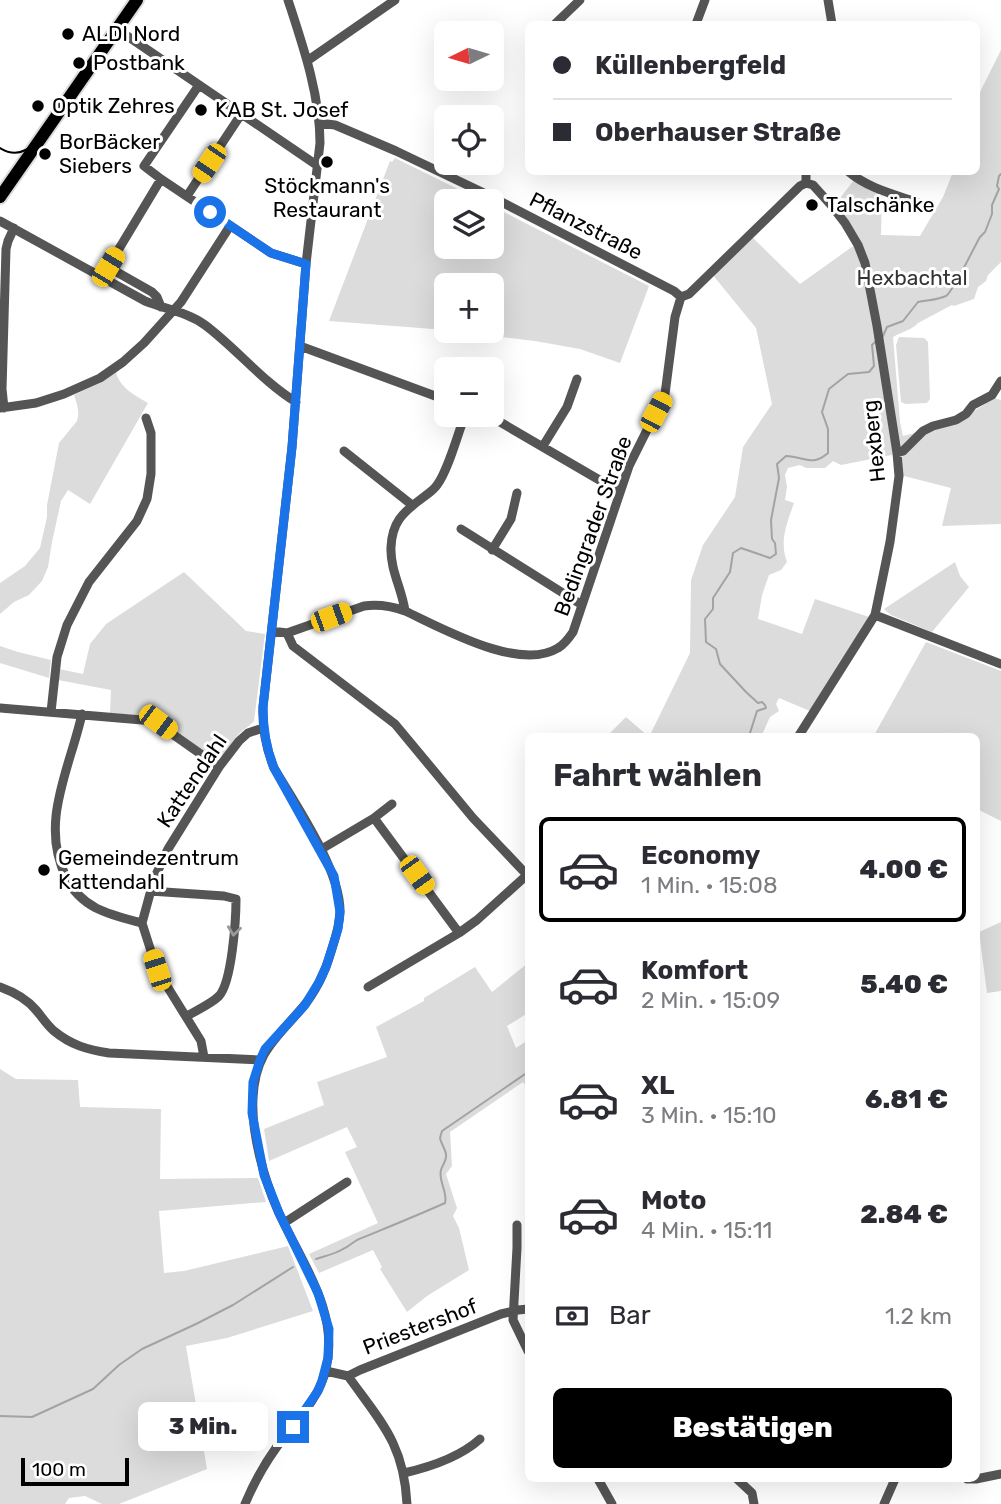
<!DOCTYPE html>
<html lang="de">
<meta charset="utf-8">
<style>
:root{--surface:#fff;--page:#f2f2f3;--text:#2b2b33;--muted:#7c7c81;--line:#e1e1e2;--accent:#000}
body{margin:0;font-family:Rubik,sans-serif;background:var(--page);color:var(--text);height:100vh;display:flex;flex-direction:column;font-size:26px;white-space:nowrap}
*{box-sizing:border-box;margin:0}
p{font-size:23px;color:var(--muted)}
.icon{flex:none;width:38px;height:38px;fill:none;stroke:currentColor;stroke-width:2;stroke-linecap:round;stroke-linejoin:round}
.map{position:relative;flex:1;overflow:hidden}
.side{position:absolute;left:525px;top:733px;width:455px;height:749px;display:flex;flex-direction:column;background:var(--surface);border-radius:10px;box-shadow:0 7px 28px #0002}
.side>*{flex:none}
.banner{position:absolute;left:525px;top:21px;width:455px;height:154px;border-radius:10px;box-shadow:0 7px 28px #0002;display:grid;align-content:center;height:154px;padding:0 28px;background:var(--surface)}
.needle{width:46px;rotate:265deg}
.fabs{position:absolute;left:434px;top:21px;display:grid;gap:14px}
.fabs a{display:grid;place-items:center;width:70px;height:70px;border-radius:10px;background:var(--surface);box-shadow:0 7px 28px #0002;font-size:35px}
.scale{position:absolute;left:21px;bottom:18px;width:108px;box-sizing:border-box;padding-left:7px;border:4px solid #000;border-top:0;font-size:19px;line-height:24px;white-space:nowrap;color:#000;-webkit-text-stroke:5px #fff;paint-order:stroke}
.end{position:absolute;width:32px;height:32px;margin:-16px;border:9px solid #1a73e8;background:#fff;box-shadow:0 0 0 4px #fff}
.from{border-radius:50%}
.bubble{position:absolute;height:49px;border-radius:10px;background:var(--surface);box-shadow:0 7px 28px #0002;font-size:23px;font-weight:800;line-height:49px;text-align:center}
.car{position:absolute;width:21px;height:42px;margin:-21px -10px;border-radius:9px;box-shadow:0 0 5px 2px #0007;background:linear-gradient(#f5c518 24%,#345 0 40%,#f5c518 0 76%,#345 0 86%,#f5c518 0)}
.banner b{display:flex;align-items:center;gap:24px;height:66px;font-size:26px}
.banner b+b{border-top:2px solid var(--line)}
.banner i{width:18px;height:18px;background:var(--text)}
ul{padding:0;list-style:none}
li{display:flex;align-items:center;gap:21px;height:105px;margin:0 14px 10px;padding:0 14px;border:4px solid transparent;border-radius:10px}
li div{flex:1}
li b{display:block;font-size:26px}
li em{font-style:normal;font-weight:800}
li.on{border-color:var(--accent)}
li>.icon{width:63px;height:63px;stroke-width:1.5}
h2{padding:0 28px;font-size:32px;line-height:84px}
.pay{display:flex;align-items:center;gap:18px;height:77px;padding:0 28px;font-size:26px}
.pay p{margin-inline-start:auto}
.button{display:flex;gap:14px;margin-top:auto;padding:14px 28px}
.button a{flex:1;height:80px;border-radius:10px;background:var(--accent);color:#fff;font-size:28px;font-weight:800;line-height:80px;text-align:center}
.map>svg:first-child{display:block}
.green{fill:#dcdcdc}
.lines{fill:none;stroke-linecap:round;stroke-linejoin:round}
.stream{stroke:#a3a3a3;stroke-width:2}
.major-casing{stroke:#dbdbdb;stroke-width:16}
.minor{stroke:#555;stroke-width:9}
.major{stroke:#000;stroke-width:12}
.tram{stroke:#000;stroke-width:2}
.oneway{stroke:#999}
.route{stroke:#1a73e8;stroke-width:9}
.poi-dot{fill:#000;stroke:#fff;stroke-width:2.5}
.labels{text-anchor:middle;stroke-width:6;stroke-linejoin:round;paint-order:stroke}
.poi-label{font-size:21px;fill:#000;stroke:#fff;text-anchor:start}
.street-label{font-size:21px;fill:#000;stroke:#fff}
.park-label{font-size:21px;fill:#333;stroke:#fff}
</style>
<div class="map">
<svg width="1001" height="1504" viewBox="0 0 1001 1504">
<rect width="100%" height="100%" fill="#fff"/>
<path class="green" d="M1001,50V262L988,275L986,281L978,287L974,299L954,306L952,305L918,323C912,330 901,332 893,337L900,422L903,436L958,422L994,398L1001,400V524L942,526L951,488L900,475L903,452L892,455L841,465L833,461L825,468H806L800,465L788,468L785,475L787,487L785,500L794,503C787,523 779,541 787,562L781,570L769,575L762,595L758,619L802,634L815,599L869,617L810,711L779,698L776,704L779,711L770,717L761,737H606L626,717L648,736L651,733L690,653L691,580L703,545L735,497L743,447L772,404L756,328L712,274L751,236L800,284L856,244L831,204L840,198L855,179L882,191L881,235L920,236L943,197L953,172H976L977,102L981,90Z
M395,158L482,201H446V247H492V206L649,286L620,363L580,349L535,341L449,331H492V285H446V330L329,321L390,161L392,162Z
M899,337L924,338L928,342L930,399L927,403L906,404L901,402L896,345Z
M116,371C118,387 136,396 148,403L90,504L68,490L61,501L52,542L48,567L42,581L29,595L14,602L0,614V583L25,566L40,548L47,517V505L59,443L77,421C80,411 77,404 74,395L97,384Z
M955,562L960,576L969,587L932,632L891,615L884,609Z
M184,572L246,631L265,634L254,721C249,727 242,730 237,736C229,745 226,759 213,758L158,717L110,713L111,690L58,680L59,669L83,674L90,644L106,624Z
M926,642L1001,671V821L977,809L976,737H873Z
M0,646L18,652L51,660L49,678L0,663Z
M1001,922V991L987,993L979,932Z
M528,963V1013L507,1026L516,1048L528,1040V1089L523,1082L450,1132L452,1166L446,1174L457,1208L453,1216L459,1228L469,1270L427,1296L407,1312L380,1269L382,1267L373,1250L319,1273L309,1254L378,1223L345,1152L357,1147L347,1127L269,1161L264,1129L324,1105L317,1082L387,1057L376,1027L424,1001V998L475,967L492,992Z
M0,1069L16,1079L78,1080L80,1107L161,1109L160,1179L258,1178L266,1202L159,1211L164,1273L184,1271L288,1246L313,1311L227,1338L186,1346L207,1469L119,1504H102L85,1496L69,1498L65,1504H0Z"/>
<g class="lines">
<path class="stream" d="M883,336L887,327L903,321L918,302C928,300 937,300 946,296C953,292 974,247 980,237L985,232L992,214V205L999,189L997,186L999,176L1001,174
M752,737L750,733L757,711L766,708L765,705L762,702L758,703L746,692L720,664L716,649L706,642L705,619L713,609V598L730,572L733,553L741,548L770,558L776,554L775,543L772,539L771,520L779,478L777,464L786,456C805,457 812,467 828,453V429L822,412L829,389L848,374L869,372L874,366L872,345L876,341
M316,1259C325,1256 335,1254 343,1249C348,1247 352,1243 357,1240C386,1228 416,1216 445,1203C448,1192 438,1181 441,1170C443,1163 447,1161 446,1154C445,1149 441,1143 440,1138L442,1131L528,1072
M0,1416L32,1417L93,1389L119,1365L142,1349L196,1324L233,1305L293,1267"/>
<defs>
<path id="major" d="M0,197L137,0"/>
</defs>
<use href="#major" class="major-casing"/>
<path class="minor" d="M828,0L832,24
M555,24L580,0
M696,24L705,0
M117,29L318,166
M307,61L395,0
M319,123L335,125L396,151L486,194L674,291L681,297
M849,172C869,189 897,195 922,204
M161,179L271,253L306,264
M806,183V172
M187,196L242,113
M0,221L145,301C165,309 187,312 205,325C237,349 262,381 296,402
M108,267L152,292L157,297L161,307
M102,277L161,179L144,166L199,85
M300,346L446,400
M0,408L36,403L64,394L100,378L123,362L144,343L181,302L230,226
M4,408L2,389L6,249L8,241L14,228
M488,415L620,492
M543,446L567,407L577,379
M344,451L412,505
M897,453L903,451L923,431L933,426L956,420L966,414L973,405L992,395L1001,381
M461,529L582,605
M492,550L511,519L517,493
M405,611C402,589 390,570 391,547C392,523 402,513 421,499C426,495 433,491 437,485C448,471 458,433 465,415
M875,615L1001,664
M272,631L287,633L364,606C378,604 391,606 405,611C442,628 519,672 558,648C565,644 569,638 573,632L629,466L665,394L675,317L681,297L689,294L800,186L806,183
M287,633L293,646L395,724L473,818L528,876
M0,708L154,721L219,767
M51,712L57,657L67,625L89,582L137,521L147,499L151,474V433L146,418
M82,714C70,768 39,823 66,877C72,890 83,901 96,908C110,915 127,919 142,923
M798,737L875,615L890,542L899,476L897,453L877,326L865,263L858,245L845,223L831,205L813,185L806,183
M374,818L392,804
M320,850L374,818L459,933
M150,891L224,896L236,899C236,919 232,982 219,996C211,1004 197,1010 187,1016
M0,987C14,992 26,998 36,1010C42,1017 47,1025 54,1031C71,1045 88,1050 109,1053L260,1060
M368,987L459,933L477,920L527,875
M204,1057L201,1041L157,970L142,923L154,879L168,849L219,767L239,741L248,733L263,728
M284,1223L347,1182
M517,1225V1248L513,1320L528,1351
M326,1371L348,1376L360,1370L501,1314L518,1310L528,1309
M348,1376C381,1422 404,1444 407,1504
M404,1473C430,1467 459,1458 480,1439
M598,1479L612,1504
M737,1479L752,1493L754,1504
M967,1479H976L1001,1474
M245,1504C253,1485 263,1466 276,1448C294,1423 319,1400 326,1369C340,1311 300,1260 278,1211C264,1179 251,1133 253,1098C255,1053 275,1040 302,1008C315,993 325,972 331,952C335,939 340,925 340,911C340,869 296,805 274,768C266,748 262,729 263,707L292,447L306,264L320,143C320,95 303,46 288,0
M884,1504L895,1479"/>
<use href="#major" class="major"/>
<path class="tram" d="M0,148C13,156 25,153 35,143
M0,200L115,36L138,0"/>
</g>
<defs><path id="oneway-chevron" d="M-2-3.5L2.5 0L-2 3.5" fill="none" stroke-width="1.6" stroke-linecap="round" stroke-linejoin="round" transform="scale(1.75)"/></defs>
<use class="oneway" href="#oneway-chevron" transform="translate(234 931) rotate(97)"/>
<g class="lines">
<path class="route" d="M210,212L271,253L306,264L292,447L263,707C263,730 266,748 274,768L334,876L340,912L338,929L326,967L319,982L305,1005L265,1049L260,1060L253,1082L252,1113L264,1175L279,1213L318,1293L329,1329L328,1358L322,1381L318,1391L293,1427"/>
</g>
<g class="poi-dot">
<circle cx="68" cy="34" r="7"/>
<circle cx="79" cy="63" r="7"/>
<circle cx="38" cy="106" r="7"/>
<circle cx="201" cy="110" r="7"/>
<circle cx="45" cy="154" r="7"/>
<circle cx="327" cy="162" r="7"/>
<circle cx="812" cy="205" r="7"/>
<circle cx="44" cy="870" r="7"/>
</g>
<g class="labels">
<g class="poi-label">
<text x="82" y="41">ALDI Nord</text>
<text x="93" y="70">Postbank</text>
<text x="52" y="113">Optik Zehres</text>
<text x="215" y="117">KAB St. Josef</text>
<text x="59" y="149">BorBäcker<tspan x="59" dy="24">Siebers</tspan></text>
<text x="327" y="193" text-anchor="middle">Stöckmann's<tspan x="327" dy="24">Restaurant</tspan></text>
<text x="826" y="212">Talschänke</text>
<text x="58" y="865">Gemeindezentrum<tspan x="58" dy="24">Kattendahl</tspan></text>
</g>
<g class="street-label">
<text transform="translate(586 226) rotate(27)" y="7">Pflanzstraße</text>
<text transform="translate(874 441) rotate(-96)" y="7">Hexberg</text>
<text transform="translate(593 526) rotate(-70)" y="7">Bedingrader Straße</text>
<text transform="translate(192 781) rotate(-56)" y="7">Kattendahl</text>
<text transform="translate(420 1327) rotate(-21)" y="7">Priestershof</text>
</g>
<g class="park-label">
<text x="912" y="285">Hexbachtal</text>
</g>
</g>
</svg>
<div class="fabs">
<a><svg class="needle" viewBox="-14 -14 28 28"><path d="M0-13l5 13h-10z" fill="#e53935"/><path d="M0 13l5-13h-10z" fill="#7c7c81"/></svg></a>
<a><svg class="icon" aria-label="locate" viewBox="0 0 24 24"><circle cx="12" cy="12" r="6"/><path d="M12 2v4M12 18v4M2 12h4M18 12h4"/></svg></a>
<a><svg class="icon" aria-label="layers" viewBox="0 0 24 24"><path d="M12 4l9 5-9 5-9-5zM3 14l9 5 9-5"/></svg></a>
<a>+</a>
<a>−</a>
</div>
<div class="scale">100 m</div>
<i class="end from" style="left:210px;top:212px"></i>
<i class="end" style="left:293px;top:1427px"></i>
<div class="bubble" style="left:138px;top:1402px;width:130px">3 Min.</div>
<i class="car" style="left:209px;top:163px;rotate:214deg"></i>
<i class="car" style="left:108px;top:267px;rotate:31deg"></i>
<i class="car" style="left:656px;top:412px;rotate:28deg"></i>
<i class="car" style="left:331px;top:617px;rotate:70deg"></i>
<i class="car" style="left:158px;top:722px;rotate:127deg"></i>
<i class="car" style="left:417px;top:875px;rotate:144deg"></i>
<i class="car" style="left:157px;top:970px;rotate:342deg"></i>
<div class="banner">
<b><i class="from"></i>Küllenbergfeld</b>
<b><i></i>Oberhauser Straße</b>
</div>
<section class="side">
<h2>Fahrt wählen</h2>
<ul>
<li class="on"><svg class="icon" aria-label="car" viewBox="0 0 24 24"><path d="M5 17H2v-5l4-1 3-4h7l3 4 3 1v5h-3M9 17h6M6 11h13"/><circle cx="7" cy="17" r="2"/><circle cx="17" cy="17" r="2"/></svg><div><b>Economy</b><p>1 Min. · 15:08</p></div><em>4.00 €</em></li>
<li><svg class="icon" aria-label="car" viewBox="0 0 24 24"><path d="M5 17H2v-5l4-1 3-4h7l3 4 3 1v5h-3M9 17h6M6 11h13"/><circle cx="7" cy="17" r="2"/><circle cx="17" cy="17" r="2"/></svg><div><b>Komfort</b><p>2 Min. · 15:09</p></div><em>5.40 €</em></li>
<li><svg class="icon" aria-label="car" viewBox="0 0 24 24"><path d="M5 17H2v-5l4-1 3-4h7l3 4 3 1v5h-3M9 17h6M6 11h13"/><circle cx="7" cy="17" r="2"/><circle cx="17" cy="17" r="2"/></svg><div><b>XL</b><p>3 Min. · 15:10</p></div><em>6.81 €</em></li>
<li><svg class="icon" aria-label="car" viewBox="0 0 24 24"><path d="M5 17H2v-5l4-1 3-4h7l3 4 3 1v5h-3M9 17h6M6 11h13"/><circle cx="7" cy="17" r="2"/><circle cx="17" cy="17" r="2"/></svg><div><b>Moto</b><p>4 Min. · 15:11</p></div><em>2.84 €</em></li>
</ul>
<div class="pay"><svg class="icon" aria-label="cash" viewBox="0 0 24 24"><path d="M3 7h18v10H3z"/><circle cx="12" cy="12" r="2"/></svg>Bar<p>1.2 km</p></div>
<div class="button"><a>Bestätigen</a></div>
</section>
</div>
